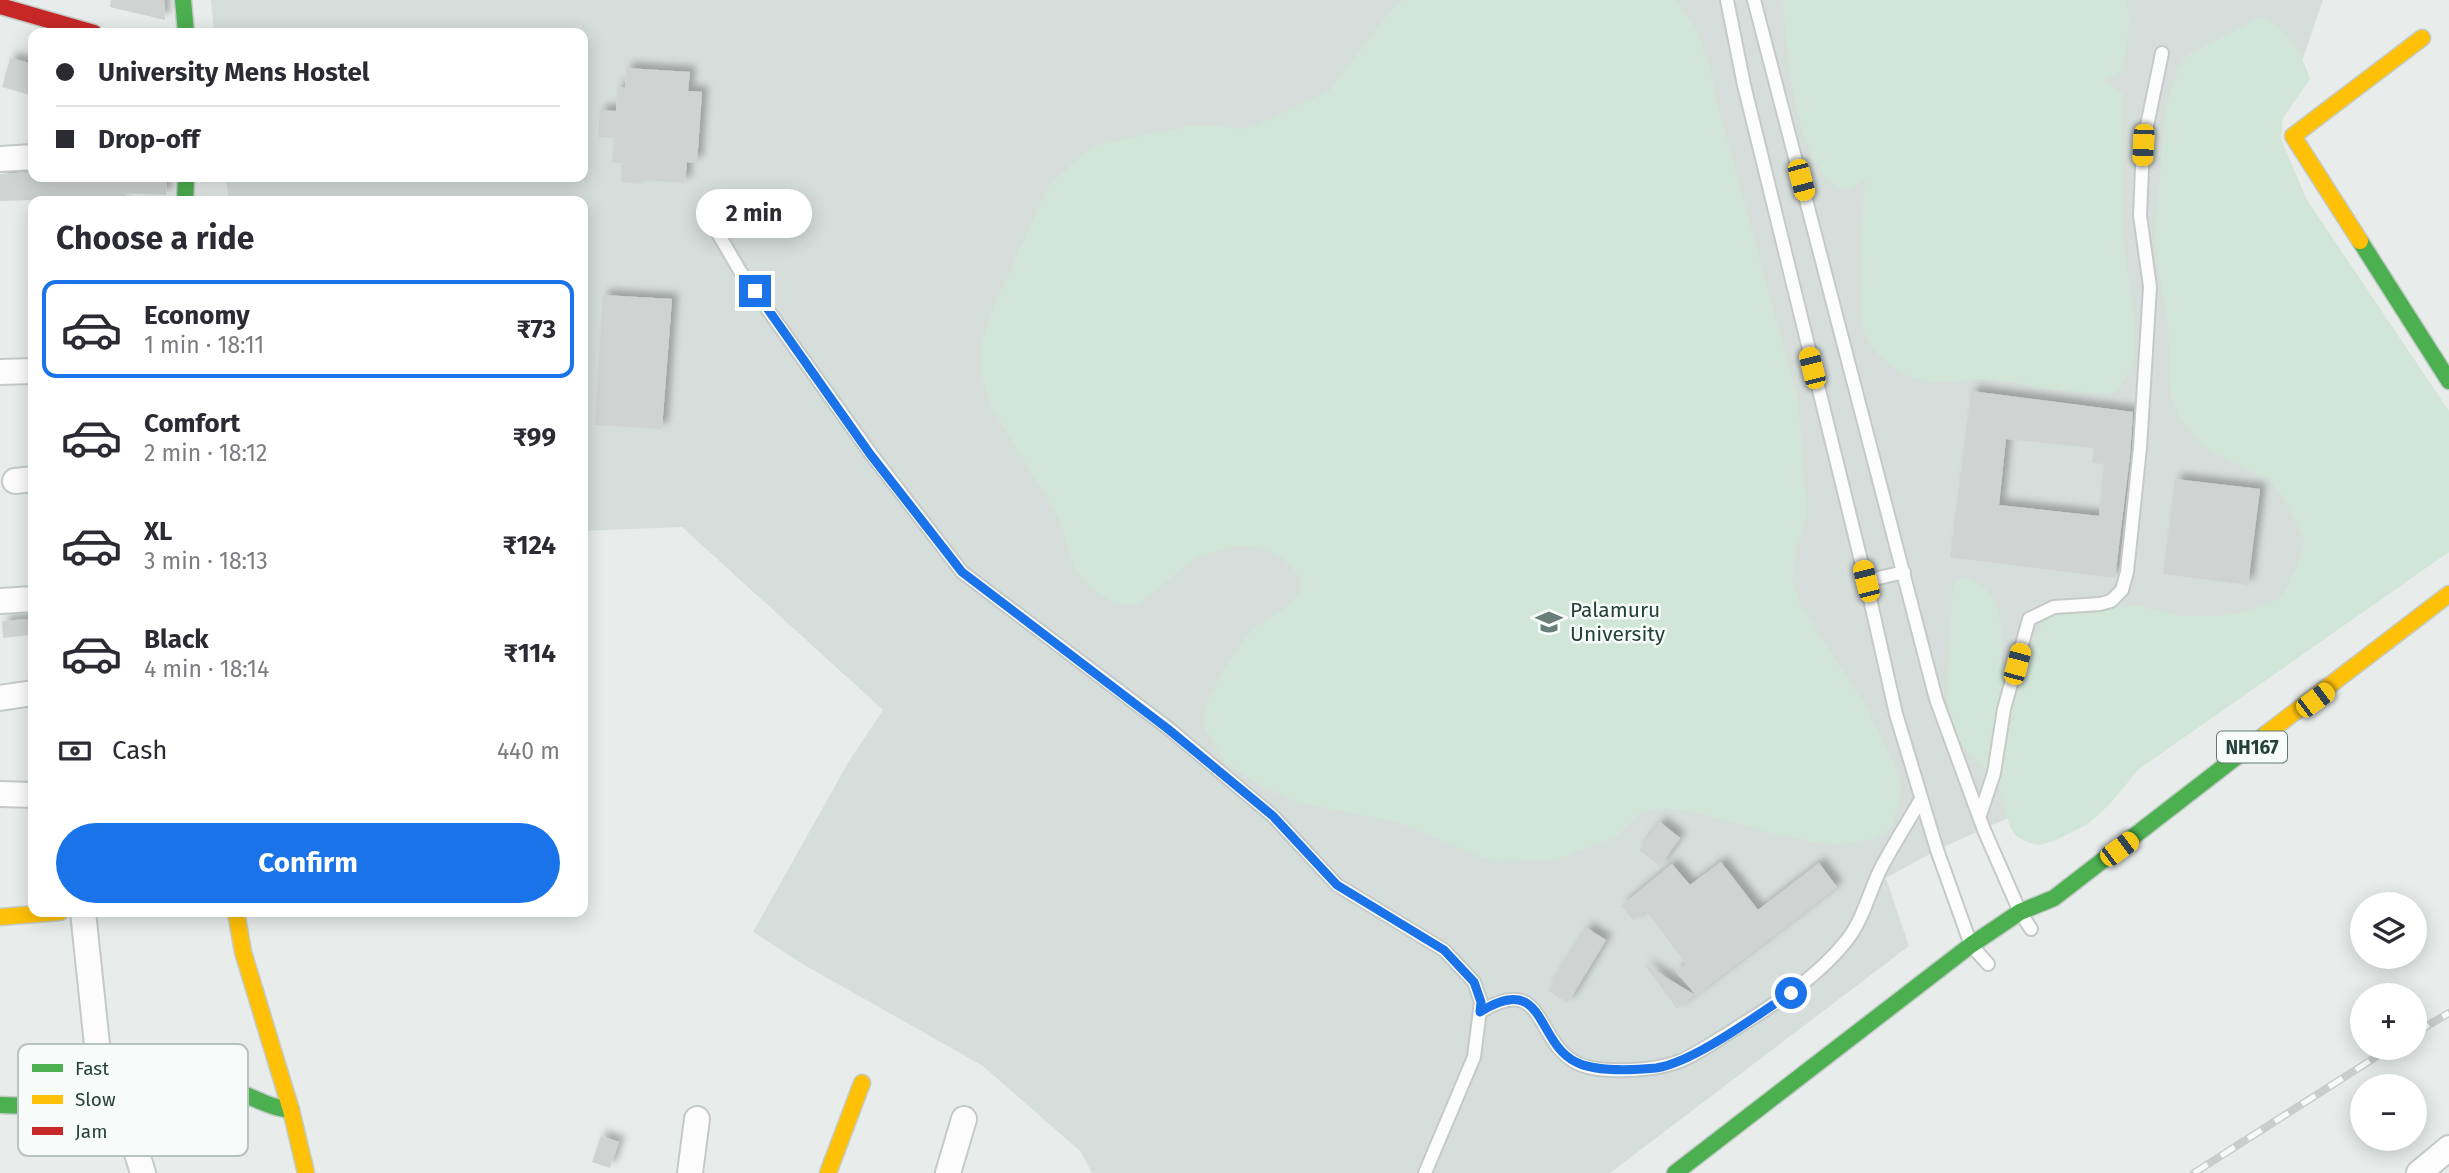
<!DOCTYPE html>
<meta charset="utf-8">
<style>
:root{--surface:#fff;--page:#f2f2f3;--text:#2b2b33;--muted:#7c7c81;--line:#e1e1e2;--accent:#1a73e8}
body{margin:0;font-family:"Fira Sans",sans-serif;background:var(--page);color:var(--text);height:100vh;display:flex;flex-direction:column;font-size:26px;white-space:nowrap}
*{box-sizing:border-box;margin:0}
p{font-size:23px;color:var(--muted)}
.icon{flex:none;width:38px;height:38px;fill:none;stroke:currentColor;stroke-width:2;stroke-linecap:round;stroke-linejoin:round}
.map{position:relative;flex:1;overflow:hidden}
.drawer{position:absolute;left:28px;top:196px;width:560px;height:721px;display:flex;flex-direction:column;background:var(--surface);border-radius:14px;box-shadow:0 4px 18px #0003}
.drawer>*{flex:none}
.guide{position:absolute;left:28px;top:28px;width:560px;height:154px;border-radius:14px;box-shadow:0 4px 18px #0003;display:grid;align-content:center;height:154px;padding:0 28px;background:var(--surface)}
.buttons{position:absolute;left:2350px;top:892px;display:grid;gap:14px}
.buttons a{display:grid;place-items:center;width:77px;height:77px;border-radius:50%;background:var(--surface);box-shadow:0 4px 18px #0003;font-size:35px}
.end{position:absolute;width:32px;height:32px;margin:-16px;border:9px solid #1a73e8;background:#fff;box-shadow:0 0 0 4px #fff}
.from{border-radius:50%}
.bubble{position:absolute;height:49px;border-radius:24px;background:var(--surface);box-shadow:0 4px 18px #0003;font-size:23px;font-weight:700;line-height:49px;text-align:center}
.car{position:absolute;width:21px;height:42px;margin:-21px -10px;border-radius:9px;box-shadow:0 0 5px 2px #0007;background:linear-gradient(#f5c518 24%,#345 0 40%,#f5c518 0 76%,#345 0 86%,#f5c518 0)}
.guide b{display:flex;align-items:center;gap:24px;height:66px;font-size:26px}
.guide b+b{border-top:2px solid var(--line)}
.guide i{width:18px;height:18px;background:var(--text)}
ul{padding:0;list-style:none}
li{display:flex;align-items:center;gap:21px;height:98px;margin:0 14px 10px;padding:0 14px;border:4px solid transparent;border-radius:14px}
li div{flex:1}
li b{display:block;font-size:26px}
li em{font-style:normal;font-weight:700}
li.on{border-color:var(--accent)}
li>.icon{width:63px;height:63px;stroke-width:1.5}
h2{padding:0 28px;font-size:32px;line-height:84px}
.pay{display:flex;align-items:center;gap:18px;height:77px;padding:0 28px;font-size:26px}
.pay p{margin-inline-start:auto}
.cta{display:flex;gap:14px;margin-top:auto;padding:14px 28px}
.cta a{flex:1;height:80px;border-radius:42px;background:var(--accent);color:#fff;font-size:28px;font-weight:700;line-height:80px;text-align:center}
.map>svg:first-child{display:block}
.built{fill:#d6dedb}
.green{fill:#d1e6d8}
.building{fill:#cfd4d2;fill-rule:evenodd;filter:url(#shadow)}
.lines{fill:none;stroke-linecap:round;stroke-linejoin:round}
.lane-casing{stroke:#c5cac8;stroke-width:16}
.street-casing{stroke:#c5cac8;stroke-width:28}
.fast-casing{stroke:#c3cbc8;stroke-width:19}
.slow-casing{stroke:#c3cbc8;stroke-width:19}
.jam-casing{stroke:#c3cbc8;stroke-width:19}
.lane{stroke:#fcfcfc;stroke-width:12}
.street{stroke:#fcfcfc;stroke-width:24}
.fast{stroke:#4caf50;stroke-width:16}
.slow{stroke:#ffc107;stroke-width:16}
.jam{stroke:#c62828;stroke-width:16}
.rail-casing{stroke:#c9cdcc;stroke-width:8}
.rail{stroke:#f7fbf9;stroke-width:5;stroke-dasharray:16;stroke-linecap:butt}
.route{stroke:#1a73e8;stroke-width:9}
.labels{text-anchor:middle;stroke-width:5;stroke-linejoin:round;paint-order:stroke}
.shield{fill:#f7fbf9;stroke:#637a73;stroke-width:2}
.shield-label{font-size:19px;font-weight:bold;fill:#24423a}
.poi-label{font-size:21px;fill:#24423a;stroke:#f7fbf9;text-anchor:start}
.key{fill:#f7fbf9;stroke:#b8c4c0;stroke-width:2}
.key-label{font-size:19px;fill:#24423a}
</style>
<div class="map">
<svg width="2449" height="1173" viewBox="0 0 2449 1173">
<defs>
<filter id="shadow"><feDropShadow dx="6" dy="-6" stdDeviation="3.5" flood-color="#0004"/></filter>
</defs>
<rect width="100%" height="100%" fill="#e8edeb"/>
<path class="built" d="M211,0H2323L2273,146L2449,426V533L2008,818L1937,850L1886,878L1909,946L1610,1173H1092L1081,1152L983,1066L806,966L753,932L849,761L883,710L682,527L583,531V201H229L226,177H583V33H214Z"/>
<path class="green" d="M1404,0H1676L1696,29L1709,64L1718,106L1798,400L1807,516L1796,550L1792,579L1800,604L1867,708C1875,729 1902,772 1901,791C1901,803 1893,818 1890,829L1873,839L1832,845L1779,835L1687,810L1657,808L1641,813L1615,837L1555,860L1492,861L1394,821L1296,802L1261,786L1225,762L1203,726L1204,714L1210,694L1231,658L1251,630L1288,606L1299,594L1300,580L1292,567L1281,557L1267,550L1255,546H1236L1196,557L1139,604H1119L1108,599L1092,589L1075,569L1059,518L989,403L981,371L982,341L994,306L1049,185L1093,146L1194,125L1248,129L1329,91L1392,9Z
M1783,0H2125L2130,18L2123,70L2104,80L2122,93L2123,238L2135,327L2134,358L2127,376L2115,392C2071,398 2027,383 1983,379C1964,378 1944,386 1925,381C1900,376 1869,353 1863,328C1860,315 1862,298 1861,285C1861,249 1862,215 1865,179L1848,190C1795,182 1786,43 1783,0Z
M2262,17C2288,31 2301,51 2310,79L2283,118L2281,139L2307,200L2449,411V552L2139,769L2109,805L2088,824L2054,841L2039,845L2029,843L2016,836L2010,827L1996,780L1959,742L1947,699L1952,599L1954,586L1959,579L1968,578C2005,594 2002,633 2002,667L2011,675L2019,673L2024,665L2049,606L2057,600L2066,597L2091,599L2125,607L2140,606L2183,616H2222L2246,612L2281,598L2298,565L2304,539L2283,497L2268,479L2214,453L2201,443L2179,417L2171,397L2168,327L2158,265L2155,236L2166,107L2178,69L2186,56Z"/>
<path class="building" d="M111,0H164L165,20L110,7Z
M10,58L33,64V96L2,87Z
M626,68L690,72L688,91L702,92L697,163L687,162L685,183L641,180V184L621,182L622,163H612L614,138L598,137L600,110L616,111L617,87L625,88Z
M33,172V177H167L166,195L120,193L121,201H95V198L0,201V174Z
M603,295L672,299L662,429L595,425Z
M1971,391L2133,412L2130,455L2115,578L1950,557ZM2006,439L2094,448L2092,463L2104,464L2099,516L1999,505Z
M2175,479L2260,489L2248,585L2163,574Z
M29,619L30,635L3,638L2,621Z
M1660,822L1680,838L1660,866L1639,850Z
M1721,862L1758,910L1819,863L1837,887L1696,995L1676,972L1686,964L1646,911L1634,921L1621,906L1672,864L1690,885Z
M1587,928L1606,940L1568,1003L1548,991Z
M1644,964L1695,995L1677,1009Z
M601,1136L619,1142L610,1168L592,1162Z"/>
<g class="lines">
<defs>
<path id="lane" d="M1727,0L1744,85L1866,581L1896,714L1937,850L1971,945L1988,964
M1754,0L1936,699L1984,830L2020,912L2031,929
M706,213L740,271L871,454L962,572L1168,728L1273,816L1337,885L1444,950L1474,982L1481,1002L1474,1057L1425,1173
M1866,581L1904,572
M1980,815L1994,773L2004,709L2029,619L2054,607L2100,604L2111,601L2122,590L2127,572L2140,448L2150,287L2140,215L2143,145L2162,53
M1480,1012C1545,972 1534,1039 1575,1062C1598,1075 1655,1071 1680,1061C1699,1053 1717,1040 1735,1029C1776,1003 1816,979 1847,940C1864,918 1869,892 1881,868C1893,845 1908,822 1921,799"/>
<path id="street" d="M0,159L33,157
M0,372L33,371
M15,481L33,479
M0,601L33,599
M0,698L33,693
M0,794L33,795
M83,912L103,1101
M120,1098L143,1173
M690,1173L697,1119
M948,1173L964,1119
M2419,1173L2449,1148"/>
<path id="fast" d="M183,0L186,33
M185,201L186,177
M2360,241L2449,381
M0,1105C45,1107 90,1104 135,1096C157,1093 181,1082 204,1083C236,1084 260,1107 291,1110
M1675,1173L1971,945L2020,912L2054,898L2266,734"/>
<path id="slow" d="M2360,241L2293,136L2422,38
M2266,734L2449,594
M236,912L243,952L291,1110L306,1173
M0,917L60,912
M828,1173L862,1083"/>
<path id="jam" d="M0,6L94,33"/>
</defs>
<use href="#lane" class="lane-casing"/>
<use href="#street" class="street-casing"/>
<use href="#fast" class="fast-casing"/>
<use href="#slow" class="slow-casing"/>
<use href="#jam" class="jam-casing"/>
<use href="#lane" class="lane"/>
<use href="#street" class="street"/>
<use href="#fast" class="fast"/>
<use href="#slow" class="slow"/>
<use href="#jam" class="jam"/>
<defs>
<path id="rail" d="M2415,1033L2449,1013
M2194,1173L2390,1048"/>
</defs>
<use href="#rail" class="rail-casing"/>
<use href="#rail" class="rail"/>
</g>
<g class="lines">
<path class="route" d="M755,291L870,454L962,572L1168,729L1273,816L1337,885L1444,950L1474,982L1481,1002L1480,1012C1546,971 1535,1042 1576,1062C1595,1072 1635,1070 1656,1068C1693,1063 1757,1015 1791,993"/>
</g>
<defs>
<symbol id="university-bare" viewBox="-9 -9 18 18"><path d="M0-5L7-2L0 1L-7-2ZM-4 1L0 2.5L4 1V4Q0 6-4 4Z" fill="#697e78" stroke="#f7fbf9" stroke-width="2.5" paint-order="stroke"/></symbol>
</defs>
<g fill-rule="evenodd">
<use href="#university-bare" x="1530" y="603" width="38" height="38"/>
</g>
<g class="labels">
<rect class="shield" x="2217" y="731.5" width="70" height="31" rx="5"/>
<g class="shield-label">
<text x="2252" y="754">NH167</text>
</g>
<g class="poi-label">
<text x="1570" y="617">Palamuru<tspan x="1570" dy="24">University</tspan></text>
</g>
</g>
<rect x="18" y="1044" width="230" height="112" rx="10" class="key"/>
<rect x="32" y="1064" width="31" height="8" fill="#4caf50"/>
<rect x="32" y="1095" width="31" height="9" fill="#ffc107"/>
<rect x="32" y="1127" width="31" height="8" fill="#c62828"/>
<g class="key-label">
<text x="75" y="1075">Fast</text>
<text x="75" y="1106">Slow</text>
<text x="75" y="1138">Jam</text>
</g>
</svg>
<div class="buttons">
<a><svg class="icon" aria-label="layers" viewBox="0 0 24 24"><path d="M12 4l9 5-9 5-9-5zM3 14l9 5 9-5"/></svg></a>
<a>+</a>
<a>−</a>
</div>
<i class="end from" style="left:1791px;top:993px"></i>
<i class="end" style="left:755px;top:291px"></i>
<div class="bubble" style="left:696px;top:189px;width:116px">2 min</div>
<i class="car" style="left:2143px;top:145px;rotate:183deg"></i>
<i class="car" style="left:1801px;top:180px;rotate:165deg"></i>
<i class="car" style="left:1812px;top:368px;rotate:346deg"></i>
<i class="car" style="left:1866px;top:581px;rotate:346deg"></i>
<i class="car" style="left:2017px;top:664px;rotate:15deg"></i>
<i class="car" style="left:2315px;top:700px;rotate:53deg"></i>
<i class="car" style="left:2119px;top:849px;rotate:53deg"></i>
<div class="guide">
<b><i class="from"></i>University Mens Hostel</b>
<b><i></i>Drop-off</b>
</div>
<section class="drawer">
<h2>Choose a ride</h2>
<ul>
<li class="on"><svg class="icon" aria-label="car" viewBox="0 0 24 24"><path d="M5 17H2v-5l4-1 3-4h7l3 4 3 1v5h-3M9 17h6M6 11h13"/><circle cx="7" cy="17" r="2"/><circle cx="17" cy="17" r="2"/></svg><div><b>Economy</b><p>1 min · 18:11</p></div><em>₹73</em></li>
<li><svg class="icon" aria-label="car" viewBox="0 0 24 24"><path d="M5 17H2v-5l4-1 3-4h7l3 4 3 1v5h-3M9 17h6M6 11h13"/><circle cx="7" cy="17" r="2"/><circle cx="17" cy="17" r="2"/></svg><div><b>Comfort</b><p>2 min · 18:12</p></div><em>₹99</em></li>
<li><svg class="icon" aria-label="car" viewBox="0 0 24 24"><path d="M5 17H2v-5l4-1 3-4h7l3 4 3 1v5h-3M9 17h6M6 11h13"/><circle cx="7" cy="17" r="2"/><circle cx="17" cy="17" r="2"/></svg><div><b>XL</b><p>3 min · 18:13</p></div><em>₹124</em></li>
<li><svg class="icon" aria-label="car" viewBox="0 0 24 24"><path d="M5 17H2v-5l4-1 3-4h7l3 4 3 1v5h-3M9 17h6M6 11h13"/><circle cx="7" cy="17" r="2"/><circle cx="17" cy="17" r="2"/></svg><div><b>Black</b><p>4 min · 18:14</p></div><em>₹114</em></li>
</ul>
<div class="pay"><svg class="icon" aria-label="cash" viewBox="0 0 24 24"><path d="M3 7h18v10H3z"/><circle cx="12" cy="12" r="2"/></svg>Cash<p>440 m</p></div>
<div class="cta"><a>Confirm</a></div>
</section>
</div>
